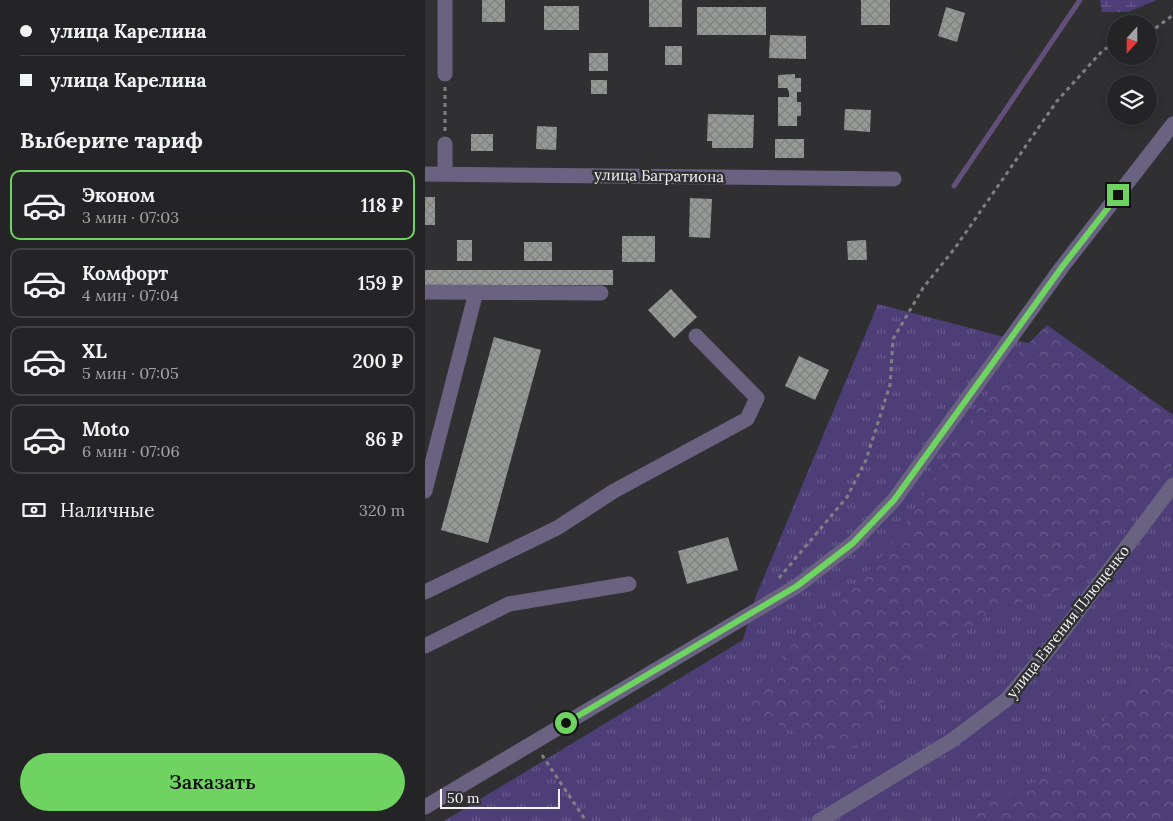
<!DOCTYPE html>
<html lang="ru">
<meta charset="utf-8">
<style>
:root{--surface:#242426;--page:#303032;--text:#f1f3f6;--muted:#a3a4a7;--line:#414143;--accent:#6ed361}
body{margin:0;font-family:Lora,serif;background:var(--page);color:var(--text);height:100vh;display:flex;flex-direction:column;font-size:19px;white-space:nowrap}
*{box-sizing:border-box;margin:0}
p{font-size:16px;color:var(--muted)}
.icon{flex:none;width:28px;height:28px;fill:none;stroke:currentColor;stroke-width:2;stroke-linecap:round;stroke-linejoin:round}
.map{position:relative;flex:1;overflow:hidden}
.side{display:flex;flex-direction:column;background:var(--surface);width:425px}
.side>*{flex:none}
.banner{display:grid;align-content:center;height:110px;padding:0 20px;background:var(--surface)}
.needle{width:32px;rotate:201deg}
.buttons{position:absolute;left:682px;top:15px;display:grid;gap:10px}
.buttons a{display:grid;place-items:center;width:50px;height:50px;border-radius:50%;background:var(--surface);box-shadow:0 2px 12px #0003,0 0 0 1px var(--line);font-size:25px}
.scale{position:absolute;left:15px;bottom:12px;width:120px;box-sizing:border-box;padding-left:5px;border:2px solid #f4f4f6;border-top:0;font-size:14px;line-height:18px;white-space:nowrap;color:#f4f4f6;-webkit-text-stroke:4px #303033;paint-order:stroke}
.end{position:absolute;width:22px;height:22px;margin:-11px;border:6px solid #6ed361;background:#111;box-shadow:0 0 0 2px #111}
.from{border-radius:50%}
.banner b{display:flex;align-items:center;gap:18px;height:48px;font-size:19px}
.banner b+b{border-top:1px solid var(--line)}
.banner i{width:12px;height:12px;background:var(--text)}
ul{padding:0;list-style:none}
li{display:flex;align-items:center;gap:15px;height:70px;margin:0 10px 8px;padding:0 10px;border:2px solid var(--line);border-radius:10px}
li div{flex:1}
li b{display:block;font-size:19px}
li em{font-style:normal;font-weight:600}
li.active{border-color:var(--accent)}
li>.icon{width:45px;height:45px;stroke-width:1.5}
h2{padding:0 20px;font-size:22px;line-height:60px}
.pay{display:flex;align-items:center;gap:12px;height:55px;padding:0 20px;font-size:19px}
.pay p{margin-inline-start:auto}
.button{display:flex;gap:10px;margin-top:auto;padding:10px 20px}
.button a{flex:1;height:58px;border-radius:30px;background:var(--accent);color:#111;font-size:20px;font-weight:600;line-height:58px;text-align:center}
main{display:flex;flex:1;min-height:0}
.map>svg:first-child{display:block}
.grass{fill:url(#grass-tufts)}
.forest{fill:url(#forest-crowns)}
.wetland{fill:url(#wetland-marsh)}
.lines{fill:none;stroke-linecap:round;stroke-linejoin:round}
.stream{stroke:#60507a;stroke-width:5}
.building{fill:url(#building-cross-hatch)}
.path{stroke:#808082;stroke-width:3;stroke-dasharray:4 4;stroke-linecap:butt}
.minor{stroke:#696280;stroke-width:15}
.route{stroke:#6ed361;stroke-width:6}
.labels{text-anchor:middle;stroke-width:5;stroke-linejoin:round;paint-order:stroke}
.street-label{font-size:15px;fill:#f4f4f6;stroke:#303033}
</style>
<main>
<section class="side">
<div class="banner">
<b><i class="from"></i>улица Карелина</b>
<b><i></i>улица Карелина</b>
</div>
<h2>Выберите тариф</h2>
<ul>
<li class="active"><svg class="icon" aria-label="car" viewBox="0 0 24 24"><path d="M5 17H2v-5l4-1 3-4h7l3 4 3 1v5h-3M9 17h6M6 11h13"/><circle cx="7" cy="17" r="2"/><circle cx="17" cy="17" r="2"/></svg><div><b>Эконом</b><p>3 мин · 07:03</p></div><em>118 ₽</em></li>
<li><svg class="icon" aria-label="car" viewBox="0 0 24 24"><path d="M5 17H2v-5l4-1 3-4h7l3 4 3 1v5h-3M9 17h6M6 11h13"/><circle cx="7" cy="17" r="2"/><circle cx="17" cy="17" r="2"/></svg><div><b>Комфорт</b><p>4 мин · 07:04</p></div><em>159 ₽</em></li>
<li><svg class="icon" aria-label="car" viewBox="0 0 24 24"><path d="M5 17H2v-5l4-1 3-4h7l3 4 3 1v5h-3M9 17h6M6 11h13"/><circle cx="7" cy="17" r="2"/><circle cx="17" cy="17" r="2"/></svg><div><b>XL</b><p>5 мин · 07:05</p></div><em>200 ₽</em></li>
<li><svg class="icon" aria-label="car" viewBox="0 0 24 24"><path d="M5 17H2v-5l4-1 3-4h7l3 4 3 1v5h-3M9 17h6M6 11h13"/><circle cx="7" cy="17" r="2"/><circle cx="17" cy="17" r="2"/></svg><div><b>Moto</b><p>6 мин · 07:06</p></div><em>86 ₽</em></li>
</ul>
<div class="pay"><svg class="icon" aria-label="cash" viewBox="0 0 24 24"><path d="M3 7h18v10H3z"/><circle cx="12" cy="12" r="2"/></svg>Наличные<p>320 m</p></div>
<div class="button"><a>Заказать</a></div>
</section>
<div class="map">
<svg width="748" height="821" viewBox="0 0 748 821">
<defs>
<pattern id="grass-tufts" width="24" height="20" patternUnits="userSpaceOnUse" patternTransform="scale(1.25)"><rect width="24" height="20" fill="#4e3e78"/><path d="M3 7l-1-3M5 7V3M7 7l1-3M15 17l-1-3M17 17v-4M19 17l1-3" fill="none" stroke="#685a8c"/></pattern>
<pattern id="forest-crowns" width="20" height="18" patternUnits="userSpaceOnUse" patternTransform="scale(1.25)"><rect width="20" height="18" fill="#4e3e78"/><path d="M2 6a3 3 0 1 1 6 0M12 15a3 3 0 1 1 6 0" fill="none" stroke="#685a8c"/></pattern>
<pattern id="wetland-marsh" width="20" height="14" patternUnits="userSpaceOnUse" patternTransform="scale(1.25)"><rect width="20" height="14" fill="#4e3e78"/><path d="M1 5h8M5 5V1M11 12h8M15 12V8" fill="none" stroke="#685a8c"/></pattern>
<pattern id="building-cross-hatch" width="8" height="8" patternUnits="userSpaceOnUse" patternTransform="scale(1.25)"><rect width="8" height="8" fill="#969996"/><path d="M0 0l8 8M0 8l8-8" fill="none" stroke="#7f817f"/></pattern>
</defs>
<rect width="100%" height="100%" fill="#303033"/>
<path class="grass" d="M453,304L618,347L748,467V821H19L318,640L331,596Z"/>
<path class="forest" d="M622,325L748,415V465L643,587L571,611L501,654L449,713L432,748L401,749L316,705L373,637L402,617L469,542L578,369Z
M748,634V821H544L559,806L642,767Z"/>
<path class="wetland" d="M675,0H732L703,12H677Z"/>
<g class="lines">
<path class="stream" d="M529,186L655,0"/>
</g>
<path class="building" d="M57,0H80V22H57Z
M224,0H257V27H224Z
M436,0H465V25H436Z
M119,6H154V30H119Z
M272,7H341V35H272Z
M521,7L540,13L532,42L513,36Z
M345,35L381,36V59L344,58Z
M240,46H257V65H240Z
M164,53H183V71H164Z
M370,74V78H376V92H372V102H376V116H372V126H353V97H364V92L362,88H353V75Z
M166,80H182V94H166Z
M420,109L446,110L445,132L419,130Z
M283,114L329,115L328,148H287V141H282Z
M112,126L132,127L131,150L111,149Z
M46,134H68V151H46Z
M350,139H379V158H350Z
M0,197H10V225H0Z
M265,198L287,199L285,238L264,237Z
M197,236H230V262H197Z
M32,240H47V261H32Z
M441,240L442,260H423L422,241Z
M99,242H127V261H99Z
M0,270H188V285H0Z
M246,289L272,317L249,338L223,310Z
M69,337L116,350L63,543L16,530Z
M374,356L404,370L390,400L360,386Z
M303,537L313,570L262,584L253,551Z"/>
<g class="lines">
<path class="path" d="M724,33L748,15
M20,87V131
M354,578L422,497L441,460L465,385L468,339L498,288L530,248L632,101L679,49L691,46
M117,755L161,821"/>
<path class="minor" d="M20,0V74
M20,144V174
M0,174L469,179
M0,292L176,293
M0,491L51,292
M0,592L132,528L189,491L322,419L332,398L271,336
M0,646L84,604L204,584
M0,807L372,586L428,543L469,500L637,267L748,124
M394,821L526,741L581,700L630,642L748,485"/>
</g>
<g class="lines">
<path class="route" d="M141,723L372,586L428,543L469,500L637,267L693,195"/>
</g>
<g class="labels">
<g class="street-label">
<text transform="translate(234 176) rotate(1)" y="5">улица Багратиона</text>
<text transform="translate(643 622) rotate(-52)" y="5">улица Евгения Плющенко</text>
</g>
</g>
</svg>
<div class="buttons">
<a><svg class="needle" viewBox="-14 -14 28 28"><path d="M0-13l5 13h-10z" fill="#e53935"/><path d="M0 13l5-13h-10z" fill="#a3a4a7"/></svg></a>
<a><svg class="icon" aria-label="layers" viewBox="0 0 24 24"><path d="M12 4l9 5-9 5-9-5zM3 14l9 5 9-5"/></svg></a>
</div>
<div class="scale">50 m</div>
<i class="end from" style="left:141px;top:723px"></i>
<i class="end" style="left:693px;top:195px"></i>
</div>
</main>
